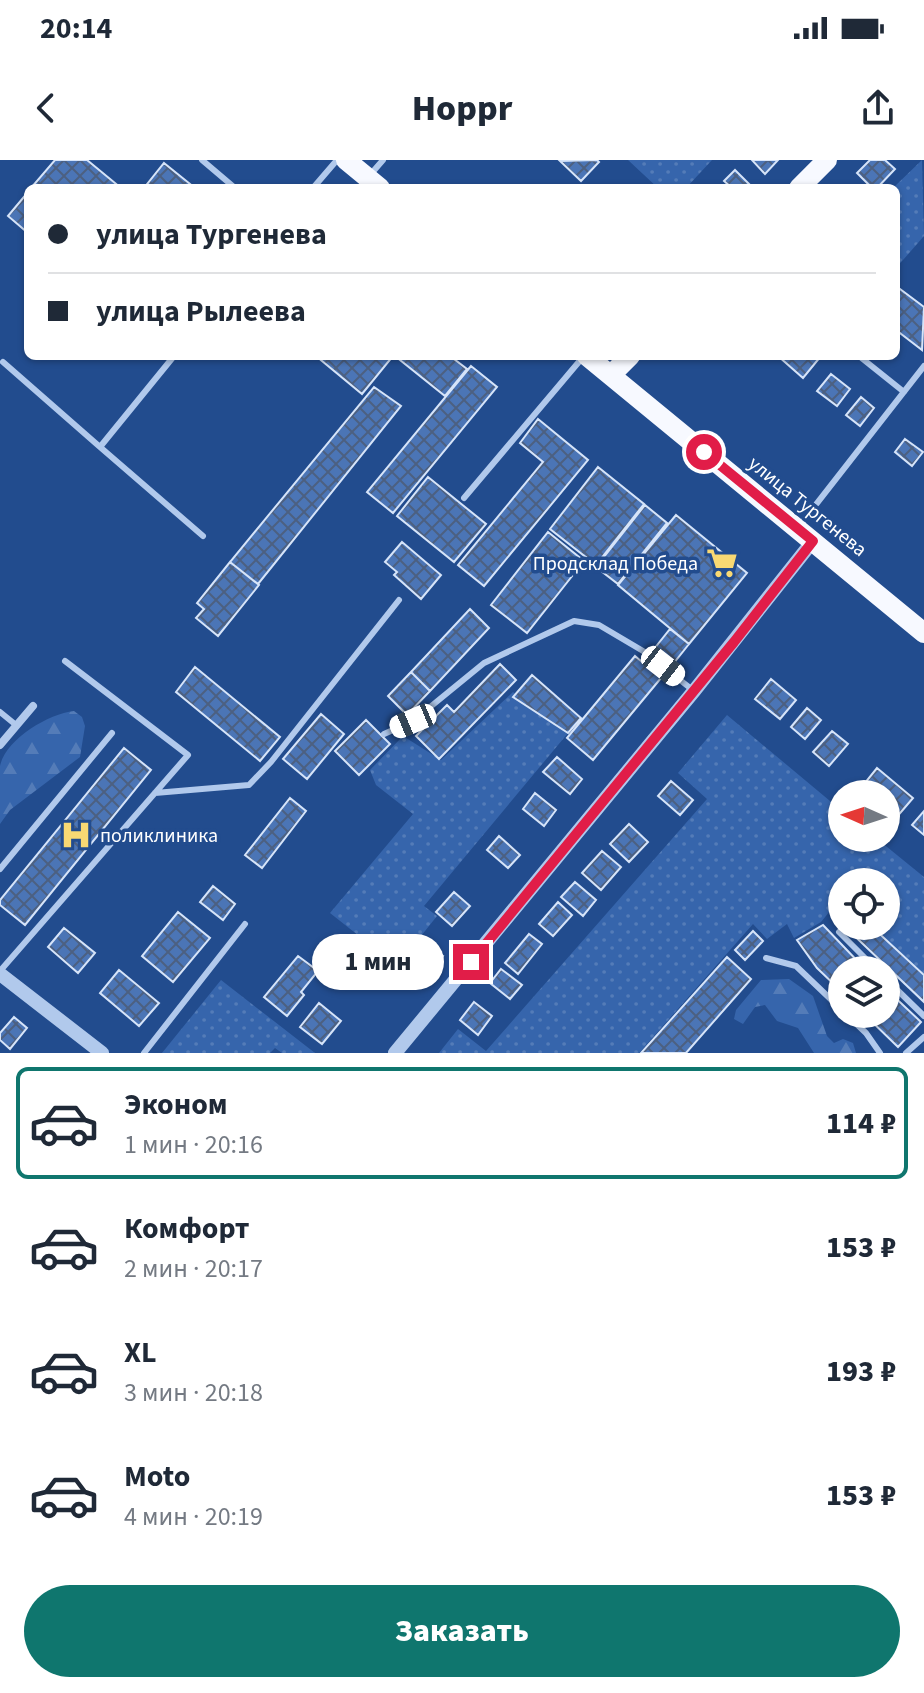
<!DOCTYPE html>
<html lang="ru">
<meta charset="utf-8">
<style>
:root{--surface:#fff;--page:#f6f6f7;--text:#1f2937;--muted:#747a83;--line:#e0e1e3;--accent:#0f766e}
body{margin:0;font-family:"Source Sans 3",sans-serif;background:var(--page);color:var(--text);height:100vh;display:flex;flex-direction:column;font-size:30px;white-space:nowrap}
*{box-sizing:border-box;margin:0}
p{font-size:26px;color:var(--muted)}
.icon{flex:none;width:44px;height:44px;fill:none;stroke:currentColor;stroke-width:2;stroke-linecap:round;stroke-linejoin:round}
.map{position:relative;height:893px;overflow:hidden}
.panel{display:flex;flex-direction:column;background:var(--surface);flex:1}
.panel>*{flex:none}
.banner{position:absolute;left:24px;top:24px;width:876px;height:176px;border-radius:12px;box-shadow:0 2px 6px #0004;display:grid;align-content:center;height:176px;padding:0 24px;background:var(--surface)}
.needle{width:52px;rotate:273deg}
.tools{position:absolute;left:828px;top:620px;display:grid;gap:16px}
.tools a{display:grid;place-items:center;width:72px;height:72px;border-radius:50%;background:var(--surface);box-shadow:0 2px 6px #0004;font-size:40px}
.end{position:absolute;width:36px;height:36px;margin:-18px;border:10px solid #e11d48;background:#fff;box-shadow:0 0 0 4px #fff}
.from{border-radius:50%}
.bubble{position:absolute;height:56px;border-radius:28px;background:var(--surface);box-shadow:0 2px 6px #0004;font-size:26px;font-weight:800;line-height:56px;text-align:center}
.car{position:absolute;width:24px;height:48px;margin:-24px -12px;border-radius:10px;box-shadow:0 0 6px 2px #0007;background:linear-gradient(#fff 24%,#345 0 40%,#fff 0 76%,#345 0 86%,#fff 0)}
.banner b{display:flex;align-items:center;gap:28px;height:76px;font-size:30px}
.banner b+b{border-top:2px solid var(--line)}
.banner i{width:20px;height:20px;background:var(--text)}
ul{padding:14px 0 0;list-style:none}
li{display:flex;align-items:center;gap:24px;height:112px;margin:0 16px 12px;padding:0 8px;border:4px solid transparent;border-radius:12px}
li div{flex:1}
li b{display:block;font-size:30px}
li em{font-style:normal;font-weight:800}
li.on{border-color:var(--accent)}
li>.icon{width:72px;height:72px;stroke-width:1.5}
.cta{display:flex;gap:16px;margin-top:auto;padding:16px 24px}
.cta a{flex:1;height:92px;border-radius:48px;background:var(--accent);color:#fff;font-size:32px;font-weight:800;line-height:92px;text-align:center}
.status{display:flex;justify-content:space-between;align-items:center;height:56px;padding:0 40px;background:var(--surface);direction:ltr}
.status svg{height:22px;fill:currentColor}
header{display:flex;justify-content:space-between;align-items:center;height:104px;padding:0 24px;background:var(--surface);font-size:36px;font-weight:800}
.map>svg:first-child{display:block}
.forest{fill:url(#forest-firs)}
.garden{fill:url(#garden-dots)}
.building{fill:url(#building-cross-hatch);stroke:#d6e4f9;stroke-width:2}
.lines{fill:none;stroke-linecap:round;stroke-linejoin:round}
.service{stroke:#b1c9ec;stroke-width:6}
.minor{stroke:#b1c9ec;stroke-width:8}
.tertiary{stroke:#b1c9ec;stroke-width:14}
.primary{stroke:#f7f9ff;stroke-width:20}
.route{stroke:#e11d48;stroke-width:10}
.labels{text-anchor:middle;stroke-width:7;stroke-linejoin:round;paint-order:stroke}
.street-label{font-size:20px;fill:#fff;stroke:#224c8e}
.poi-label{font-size:20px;fill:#fff;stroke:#224c8e;text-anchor:end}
</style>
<div class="status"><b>20:14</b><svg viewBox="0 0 49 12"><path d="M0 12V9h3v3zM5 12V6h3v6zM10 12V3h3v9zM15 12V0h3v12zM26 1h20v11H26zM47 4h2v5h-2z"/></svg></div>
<header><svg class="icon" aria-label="back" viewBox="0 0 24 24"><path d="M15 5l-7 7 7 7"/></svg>Hoppr<svg class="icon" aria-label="share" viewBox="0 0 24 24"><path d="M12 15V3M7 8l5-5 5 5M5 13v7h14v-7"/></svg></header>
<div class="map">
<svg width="924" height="893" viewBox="0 0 924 893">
<defs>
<pattern id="forest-firs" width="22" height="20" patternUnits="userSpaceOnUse" patternTransform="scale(2)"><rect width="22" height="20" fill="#3665ac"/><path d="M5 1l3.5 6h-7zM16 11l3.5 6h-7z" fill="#547cb8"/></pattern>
<pattern id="garden-dots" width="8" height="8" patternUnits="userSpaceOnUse" patternTransform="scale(2)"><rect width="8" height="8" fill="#3665ac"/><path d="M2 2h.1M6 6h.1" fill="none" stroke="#547cb8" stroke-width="1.8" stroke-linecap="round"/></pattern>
<pattern id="building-cross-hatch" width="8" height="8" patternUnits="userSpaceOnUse" patternTransform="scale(2)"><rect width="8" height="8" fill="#4b75b6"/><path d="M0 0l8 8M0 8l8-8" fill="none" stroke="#4c6081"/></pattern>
</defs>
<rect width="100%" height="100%" fill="#224c8e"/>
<path class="forest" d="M74,551L82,557L85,566L80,597L10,650L0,664C0,646 0,623 0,606C6,579 48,554 74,551Z
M789,819L813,836L827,876L834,883L843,879L853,883L856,893H814L798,868L777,861L765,845L755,847L743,864L734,859L736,850L761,820Z"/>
<path class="garden" d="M628,0H712L686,28H658Z
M922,0L924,76L896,108V28H893Z
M513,532L568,573L424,746L437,756L397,806L330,753L413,654L376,625L370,610L403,576L441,600Z
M727,555L842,651V678H876L924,717V816L868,766H886V722H842V742L839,740L821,762L794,778L787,764L767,779L753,764L639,893H439L458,869L486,891L707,639L678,613Z
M221,820L315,893H282L275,888L270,893H162Z"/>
<path class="building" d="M55,0H87L121,28H31Z
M597,0L599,2L581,21L560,1Z
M752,0H778L765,14Z
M870,0H885L895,9L877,28H872L857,13Z
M164,3L195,28H144Z
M735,10L752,27V28H732L724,21Z
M28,32V73L8,56Z
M896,126L924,147L922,190L896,170Z
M316,196H393L362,234Z
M395,196H450L467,209L445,236Z
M778,196H821L803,218Z
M471,206L497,227L393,353L367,332Z
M831,214L850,229L837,246L817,231Z
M374,227L401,246L258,424L230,402Z
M861,237L874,248L860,266L846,255Z
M538,259L588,300L484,426L458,405L543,302L520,283Z
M905,279L923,292L912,306L895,292Z
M598,307L644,344L596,405L550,369Z
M428,317L486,364L454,402L397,356Z
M645,345L667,363L618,424L596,407Z
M676,355L747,413L689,484L618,425Z
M548,372L584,401L527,473L491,445Z
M402,382L441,415L421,439L394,415L397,412L385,402Z
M230,402L259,425L218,476L196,458L204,449L197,443Z
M470,449L489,468L430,531L411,512Z
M670,469L689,484L673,504L654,489Z
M635,496L661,518L593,600L567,578Z
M500,504L516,520L439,599L416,576L447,545L454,552Z
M195,507L280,577L260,601L176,532Z
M411,512L430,531L407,555L388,536Z
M532,515L581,558L568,573L513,537Z
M771,519L796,540L780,559L755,539Z
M807,548L821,560L805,579L791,567Z
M321,554L344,574L307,619L283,599Z
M366,560L390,584L359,615L335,591Z
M832,571L848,584L829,606L813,592Z
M124,588L151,610L25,765L0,745V740Z
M557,597L582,619L570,634L543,612Z
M877,608L913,638L895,659L886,651V634H866L860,629Z
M671,621L693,640L680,655L658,636Z
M535,633L556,650L544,666L523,649Z
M290,638L306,651L262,708L245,695Z
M924,651V675L912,665Z
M629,664L648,682L629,702L610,684Z
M499,676L520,695L508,708L487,690Z
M602,691L621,707L601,730L582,713Z
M575,722L596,740L583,756L561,737Z
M213,726L235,744L223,760L200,742Z
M454,732L470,746L452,766L436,752Z
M558,742L572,755L553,776L539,764Z
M178,752L210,778L173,822L142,796Z
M823,765L866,810H842V832L817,808L797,780Z
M844,766H871L924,815V842Z
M64,768L95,793L78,813L48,787Z
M753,771L763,781L745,800L735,790Z
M529,774L542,784L518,814L505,803Z
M428,784L443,796L420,823L406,810Z
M298,796L318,811L301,832L304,835L287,856L264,837Z
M727,797L751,819L686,893H641Z
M501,809L522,825L510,839L490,823Z
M119,810L159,843L139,866L100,833Z
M886,829L921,862L898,887L864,854H886Z
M474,842L492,856L478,875L460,860Z
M319,843L341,861L322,884L300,867Z
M14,857L27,868L10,889L0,880V873Z"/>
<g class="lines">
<path class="service" d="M202,0L235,28
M370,15L383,0
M313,28L337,0
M174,196L100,287L203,376
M859,196L904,232
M3,202L100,287
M464,338L583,197
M800,365L924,206
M0,552L16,565
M384,574L413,561L484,503L574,461L599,465L643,491L694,531
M155,633L249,625L271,602L399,440
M0,709L112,573
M839,772L877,810
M766,798L796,806L842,850
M0,811L188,595L65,501
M886,819L924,856
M846,854L866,873L880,893
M144,893L245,764
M906,893L924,877"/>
<path class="minor" d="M0,585L33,546"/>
<path class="tertiary" d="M0,814L102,893
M395,893L694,531L813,381"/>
<path class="primary" d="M346,0L380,28
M799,28L827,0
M587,196L924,473
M611,215L630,196"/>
</g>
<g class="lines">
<path class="route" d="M471,802L734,482L813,381L704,292"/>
</g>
<defs>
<symbol id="supermarket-bare" viewBox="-9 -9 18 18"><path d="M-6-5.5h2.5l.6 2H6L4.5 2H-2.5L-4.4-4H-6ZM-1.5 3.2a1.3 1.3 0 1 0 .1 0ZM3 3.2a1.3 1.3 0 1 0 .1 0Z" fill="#f8d873" stroke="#224c8e" stroke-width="2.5" paint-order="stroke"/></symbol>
<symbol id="hospital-bare" viewBox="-9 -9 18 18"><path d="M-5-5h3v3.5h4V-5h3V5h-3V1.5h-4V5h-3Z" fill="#f8d873" stroke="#224c8e" stroke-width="2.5" paint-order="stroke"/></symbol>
</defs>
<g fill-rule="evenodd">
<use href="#supermarket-bare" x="700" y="381" width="44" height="44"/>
<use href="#hospital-bare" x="54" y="653" width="44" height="44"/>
</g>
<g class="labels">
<g class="street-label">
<text transform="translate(808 346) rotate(39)" y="7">улица Тургенева</text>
</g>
<g class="poi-label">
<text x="698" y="410">Продсклад Победа</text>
<text x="100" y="682" text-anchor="start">поликлиника</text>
</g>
</g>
</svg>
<div class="tools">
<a><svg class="needle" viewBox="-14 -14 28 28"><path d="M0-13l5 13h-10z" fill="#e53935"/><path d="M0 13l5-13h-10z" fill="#747a83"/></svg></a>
<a><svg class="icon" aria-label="locate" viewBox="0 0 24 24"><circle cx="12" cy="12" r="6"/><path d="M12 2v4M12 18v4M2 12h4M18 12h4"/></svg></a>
<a><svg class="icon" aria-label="layers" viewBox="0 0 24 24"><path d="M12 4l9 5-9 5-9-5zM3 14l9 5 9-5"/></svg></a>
</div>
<i class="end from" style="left:704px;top:292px"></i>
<i class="end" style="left:471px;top:802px"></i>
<div class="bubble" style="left:312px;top:774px;width:132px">1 мин</div>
<i class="car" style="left:663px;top:506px;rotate:128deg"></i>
<i class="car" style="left:413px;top:561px;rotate:247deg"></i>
<div class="banner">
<b><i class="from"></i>улица Тургенева</b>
<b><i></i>улица Рылеева</b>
</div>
</div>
<section class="panel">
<ul>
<li class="on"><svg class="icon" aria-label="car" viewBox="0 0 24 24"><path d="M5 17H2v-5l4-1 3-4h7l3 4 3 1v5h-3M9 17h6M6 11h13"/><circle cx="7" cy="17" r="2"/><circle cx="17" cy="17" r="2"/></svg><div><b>Эконом</b><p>1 мин · 20:16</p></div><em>114 ₽</em></li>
<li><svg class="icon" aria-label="car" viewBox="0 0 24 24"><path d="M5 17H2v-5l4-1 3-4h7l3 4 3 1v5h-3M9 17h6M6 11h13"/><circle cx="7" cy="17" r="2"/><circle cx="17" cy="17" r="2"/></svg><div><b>Комфорт</b><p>2 мин · 20:17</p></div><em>153 ₽</em></li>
<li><svg class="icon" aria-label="car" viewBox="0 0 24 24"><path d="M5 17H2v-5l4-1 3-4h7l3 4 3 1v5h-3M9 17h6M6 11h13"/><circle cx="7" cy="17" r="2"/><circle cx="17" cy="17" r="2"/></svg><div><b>XL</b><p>3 мин · 20:18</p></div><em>193 ₽</em></li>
<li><svg class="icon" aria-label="car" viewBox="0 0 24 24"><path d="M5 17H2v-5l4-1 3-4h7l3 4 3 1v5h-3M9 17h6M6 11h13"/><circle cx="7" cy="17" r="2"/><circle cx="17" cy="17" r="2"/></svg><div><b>Moto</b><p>4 мин · 20:19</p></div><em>153 ₽</em></li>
</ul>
<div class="cta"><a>Заказать</a></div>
</section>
